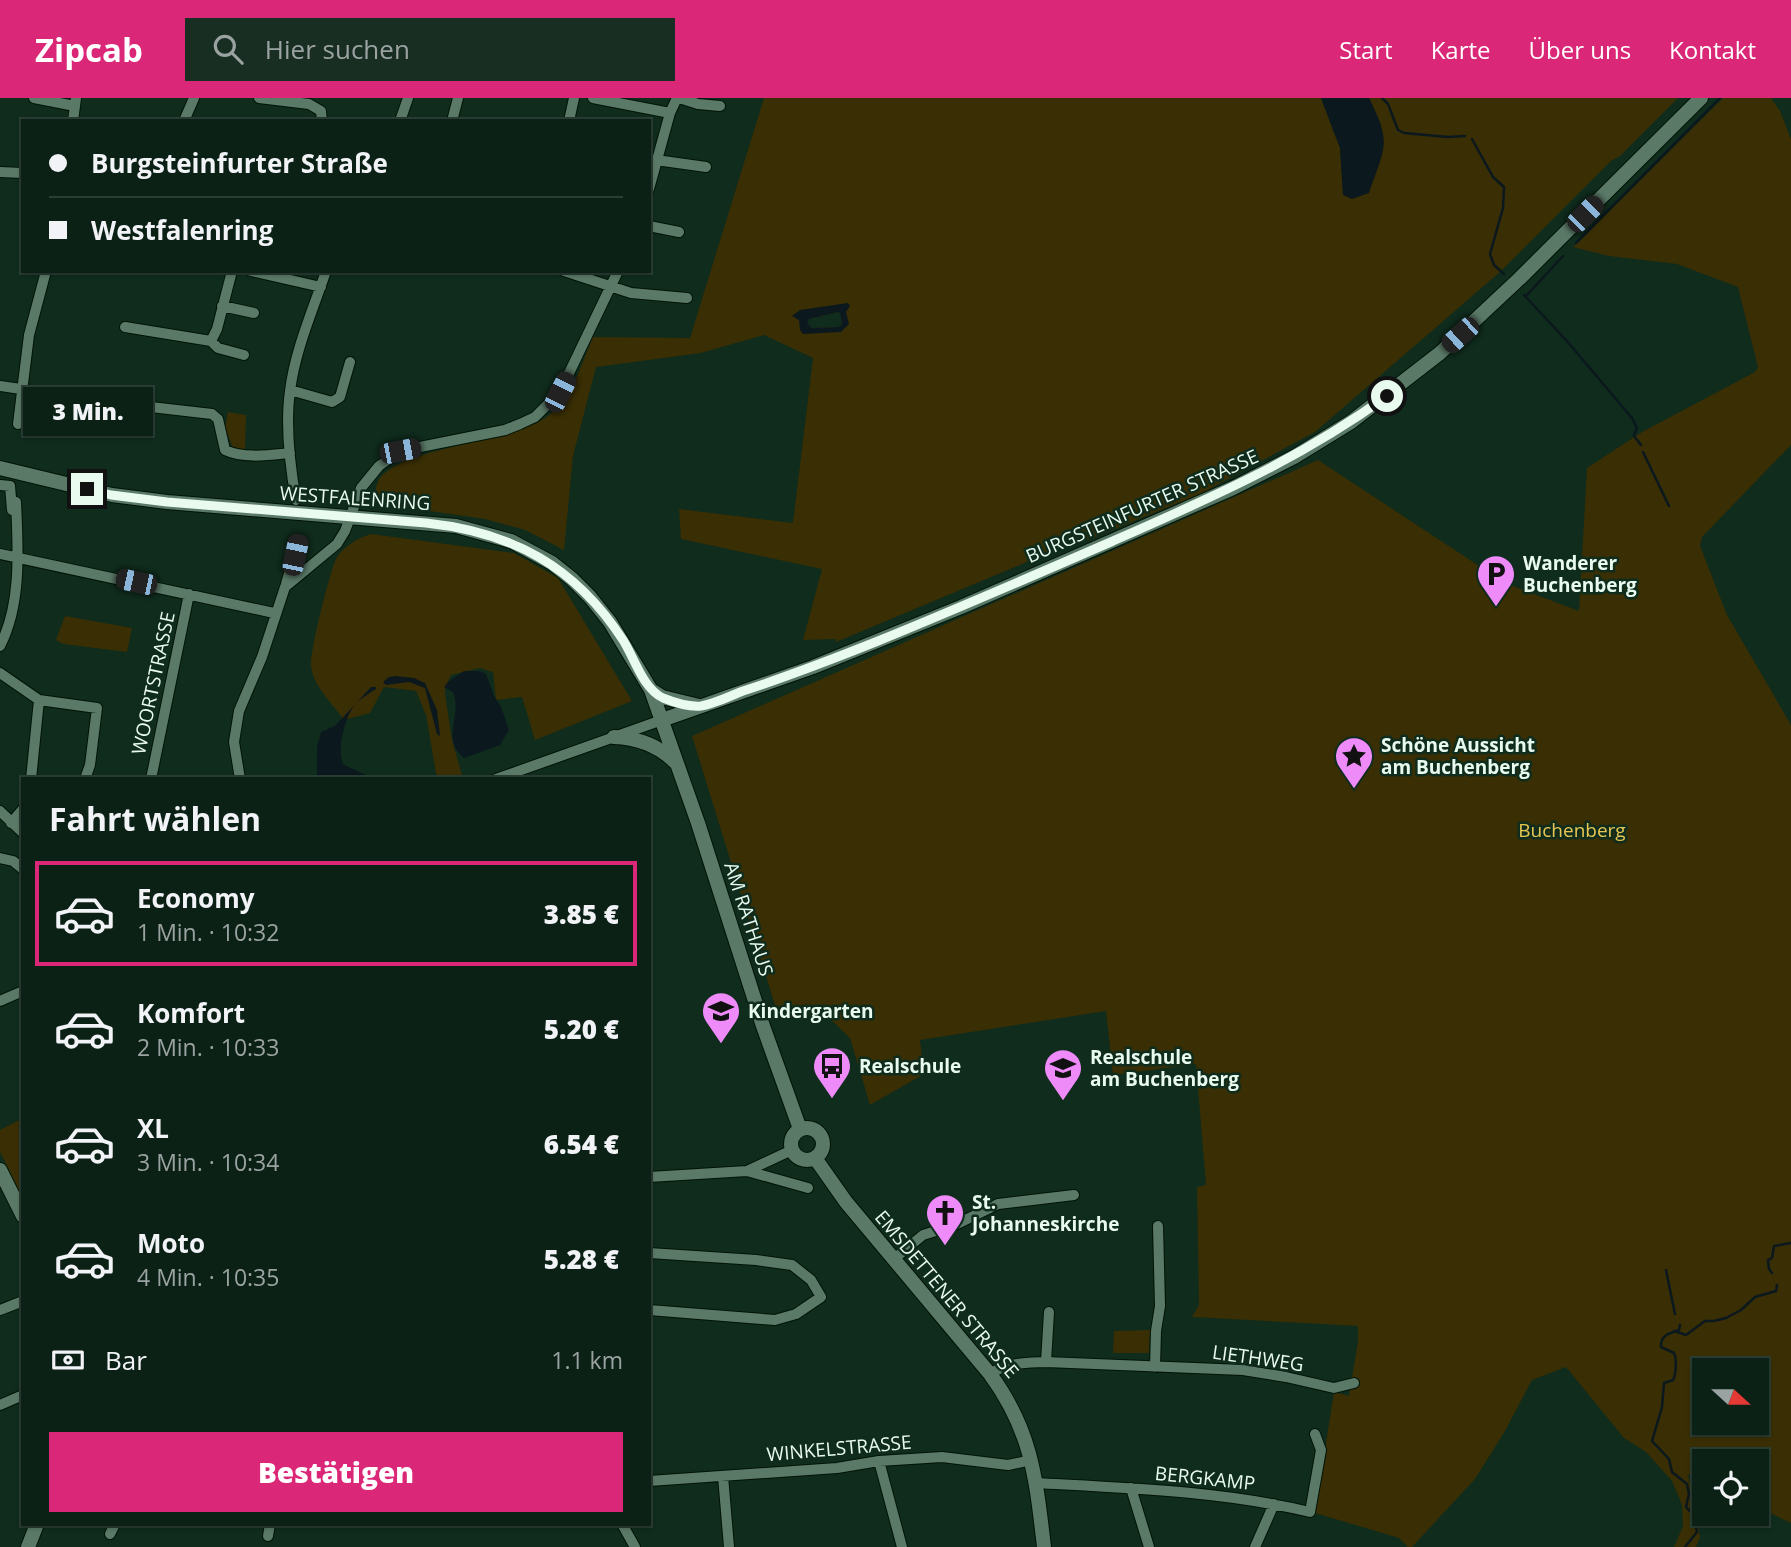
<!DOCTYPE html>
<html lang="de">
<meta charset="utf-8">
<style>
:root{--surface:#0b2116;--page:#192e23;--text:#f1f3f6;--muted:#9aa3a1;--line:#2b3e35;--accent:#db2777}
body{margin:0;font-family:"Open Sans",sans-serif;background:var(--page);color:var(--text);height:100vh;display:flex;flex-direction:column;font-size:26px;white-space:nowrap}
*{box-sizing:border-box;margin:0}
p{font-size:23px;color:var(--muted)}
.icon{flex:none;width:38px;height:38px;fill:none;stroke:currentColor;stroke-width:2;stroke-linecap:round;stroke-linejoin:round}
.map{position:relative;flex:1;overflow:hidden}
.details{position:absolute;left:21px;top:679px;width:630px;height:749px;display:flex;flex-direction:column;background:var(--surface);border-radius:0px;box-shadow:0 2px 5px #0004,0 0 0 2px var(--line)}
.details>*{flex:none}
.banner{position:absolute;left:21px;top:21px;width:630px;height:154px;border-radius:0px;box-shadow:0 2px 5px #0004,0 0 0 2px var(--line);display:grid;align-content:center;height:154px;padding:0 28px;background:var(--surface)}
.needle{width:46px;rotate:111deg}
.fabs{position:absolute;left:1692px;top:1260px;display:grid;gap:14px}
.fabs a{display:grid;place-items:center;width:77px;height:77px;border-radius:0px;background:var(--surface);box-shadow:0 2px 5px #0004,0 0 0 2px var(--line);font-size:35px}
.end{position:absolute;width:32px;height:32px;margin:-16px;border:9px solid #e9faef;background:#111;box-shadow:0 0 0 4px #111}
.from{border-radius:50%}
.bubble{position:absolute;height:49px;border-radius:0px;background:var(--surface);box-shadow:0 2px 5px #0004,0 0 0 2px var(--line);font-size:23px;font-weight:800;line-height:49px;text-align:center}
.car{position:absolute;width:21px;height:42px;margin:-21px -10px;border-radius:9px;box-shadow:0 0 5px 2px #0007;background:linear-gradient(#222 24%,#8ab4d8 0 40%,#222 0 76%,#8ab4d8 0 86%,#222 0)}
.banner b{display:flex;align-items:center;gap:24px;height:66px;font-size:26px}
.banner b+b{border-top:2px solid var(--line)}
.banner i{width:18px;height:18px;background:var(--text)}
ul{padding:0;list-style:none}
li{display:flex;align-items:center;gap:21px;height:105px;margin:0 14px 10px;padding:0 14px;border:4px solid transparent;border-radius:0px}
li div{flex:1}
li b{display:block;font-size:26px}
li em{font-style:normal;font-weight:800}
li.on{border-color:var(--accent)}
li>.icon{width:63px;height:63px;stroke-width:1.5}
h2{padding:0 28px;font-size:32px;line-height:84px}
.pay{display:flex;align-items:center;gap:18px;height:77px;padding:0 28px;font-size:26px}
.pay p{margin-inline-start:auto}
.primary-button{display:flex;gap:14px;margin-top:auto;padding:14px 28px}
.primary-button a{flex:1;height:80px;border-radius:0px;background:var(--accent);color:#fff;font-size:28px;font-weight:800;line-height:80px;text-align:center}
header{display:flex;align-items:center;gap:42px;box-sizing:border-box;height:98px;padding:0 35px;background:var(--accent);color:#fff}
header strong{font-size:33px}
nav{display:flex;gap:38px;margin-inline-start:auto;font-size:24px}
.search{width:490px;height:63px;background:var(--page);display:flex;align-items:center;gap:18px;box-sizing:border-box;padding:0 24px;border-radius:0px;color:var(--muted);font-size:26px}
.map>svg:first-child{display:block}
.green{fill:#392e04;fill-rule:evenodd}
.water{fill:#0b181d;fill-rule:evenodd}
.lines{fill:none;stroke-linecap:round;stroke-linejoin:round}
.stream{stroke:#0b181d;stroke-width:2.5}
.street-casing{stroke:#001407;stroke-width:12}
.secondary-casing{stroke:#001407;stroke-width:16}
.street{stroke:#5a7967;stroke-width:10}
.secondary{stroke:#5a7967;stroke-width:14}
.route{stroke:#e9faef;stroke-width:9}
.labels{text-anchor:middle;stroke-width:5;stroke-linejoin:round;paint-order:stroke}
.street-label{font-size:19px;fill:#e9faef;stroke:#0f2c1d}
.poi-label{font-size:19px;font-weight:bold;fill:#e9faef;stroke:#0f2c1d;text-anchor:start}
.park-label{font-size:19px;fill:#e7c651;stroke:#0f2c1d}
</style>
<header>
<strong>Zipcab</strong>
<div class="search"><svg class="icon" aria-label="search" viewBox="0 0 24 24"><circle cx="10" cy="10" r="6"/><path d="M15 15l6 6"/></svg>Hier suchen</div>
<nav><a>Start</a><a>Karte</a><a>Über uns</a><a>Kontakt</a></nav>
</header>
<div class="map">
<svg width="1791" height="1449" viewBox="0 0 1791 1449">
<rect width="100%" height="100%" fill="#0f2c1d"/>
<path class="green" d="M764,0H1321L1340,50L1343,96L1381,26L1369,0H1678L1620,58L1611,63L1500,174L1315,334L1202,395L1088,442L1085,437L1195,385L1020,467L836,544V541L803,542L822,471L681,441L679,411L793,425L813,260L764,237L701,255L596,269L573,358L564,452L525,432L485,421L374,405C375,398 375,390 378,384C392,351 510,344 545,320C572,302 581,267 593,239L692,240H690ZM838,214L840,215L842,226L839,229L812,230L807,225L809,221Z
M1723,0H1771L1780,13L1791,41V347L1702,439L1700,448L1727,517L1791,627V1425L1757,1409V1363H1704V1383L1688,1376L1700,1439L1696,1449H1674L1683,1428L1682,1407L1672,1383L1646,1354L1624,1340L1566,1269L1532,1282L1505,1333L1475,1381L1412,1449H1408L1399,1440L1315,1415L1334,1294L1349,1298L1358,1243V1228L1192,1219L1199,1207L1197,1089L1206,1087L1196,966L1113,977L1106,913L920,942L924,976L870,1007L850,940L827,918L778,917L692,638L1318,362L1505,485L1579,513L1587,370L1642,334L1755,274L1758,269L1738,189L1677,166L1609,158L1573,149ZM1704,1272H1757V1325H1704Z
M228,314L246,317L245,352H234L225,330Z
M371,436L514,455L558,480L632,603L535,642L522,599L496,602L493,574L480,570L451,577L445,590V596L452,642L463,681H437L426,617L416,593L384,589L370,615L344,622C333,606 312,587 311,567C310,553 330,473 336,461C343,448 358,440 371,436Z
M65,518L132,530L127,554L63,546L56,542Z
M23,1020V1100L0,1054V1032Z
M1150,1232L1149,1255H1113L1114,1233Z"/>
<path class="water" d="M1321,0H1369C1392,46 1385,48 1369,95L1352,101L1343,97L1340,50Z
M848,205L850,208L846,214L849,226L841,234L803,236L800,232L799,222L792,218L800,212ZM838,214L840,215L842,226L839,229L812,230L807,225L809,221Z
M464,573H479L486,576L494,598L501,609L509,632L500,647L464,660C440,641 463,617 453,594L444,589L448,584Z
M396,578L414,580L425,585L437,612L440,638L437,636L425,590L409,584L386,587L383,584L389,579Z
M371,589H376V591C370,595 363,599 357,604C346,615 335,654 344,667L375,681H317V649L321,634L335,628Z"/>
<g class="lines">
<path class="stream" d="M1382,0L1388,6L1398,32L1404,35L1448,39L1465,38
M1472,41L1493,79L1504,89L1503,110L1490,156L1494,167L1504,176
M1576,145L1720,0
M1524,197L1566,242L1632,320L1637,330L1634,338L1641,347
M1526,198L1563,158
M1643,354L1669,408
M1666,1172L1675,1216
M1772,1175L1769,1171L1768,1162L1772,1160L1774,1148L1791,1145
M1680,1227L1679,1232C1669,1235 1660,1238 1661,1249L1674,1255C1677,1261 1676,1277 1673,1282L1664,1285L1662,1309L1652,1343L1669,1361L1672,1374L1687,1386L1689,1396L1686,1409L1693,1416L1697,1434L1685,1449
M1674,1233L1686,1237L1705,1223H1714L1726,1220L1741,1212L1755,1199L1776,1193L1777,1187"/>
<defs>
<path id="street" d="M34,0L75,8
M259,0L309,6L321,13L322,23
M593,0L670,15
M679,0L698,6L720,8
M73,23L76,0
M184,23L194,0
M400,23L408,0
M452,23L458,0
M569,23L574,0
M656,62L706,69
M0,74L23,75
M649,91L670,15L677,0
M649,128L679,134
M251,173L321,189
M564,173L631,195L687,200
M222,208L254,215
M125,229L211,243L217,231L232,173
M211,243L218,250L244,257
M0,288L21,291
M290,292L332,304L340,299L350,264
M107,304L212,316L218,321L225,352C244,361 270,357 290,355
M18,326L29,237L46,173
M0,387L10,388L12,412
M296,402C290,368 285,328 290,293C295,252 313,212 326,173
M0,456L274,515
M286,486L298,443
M0,548C22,505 18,451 16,404
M0,575L39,602L31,681
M39,602L97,610L90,667L85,681
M151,681L189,496
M240,681L234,644L239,613L262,559L285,489L337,446L345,433L361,390L379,368L400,353L505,332L520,326L535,319L560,294L618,173
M496,681L662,622
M0,713L23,735
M11,725L23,711
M0,760L13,763L23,771
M0,903L23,893
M747,1073L808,1090
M649,1079L747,1073L792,1052
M649,1155L756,1162L792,1167L811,1182L821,1199L796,1216L775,1222L649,1212
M894,1161L923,1137L955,1127L998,1106L1074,1097
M0,1212L23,1203
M1046,1264L1049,1214
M1155,1269L1156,1233L1160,1208L1158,1128
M990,1276C1008,1264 1026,1265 1046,1264L1243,1272L1286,1279L1334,1290L1354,1285
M0,1307L23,1297
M879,1363L902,1449
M723,1378L729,1449
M649,1383L837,1370L879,1363L942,1359L1008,1367L1032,1362
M1036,1385C1127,1390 1221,1393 1310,1414L1321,1352L1315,1336
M1131,1390L1149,1449
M622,1426L635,1449
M110,1436L115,1426
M268,1438L270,1426
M1255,1449L1274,1406"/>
<path id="secondary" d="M0,370L112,397L167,404L456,428L511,443L552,465L572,481L590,499L610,524L651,592L698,725L763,928L800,1031
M651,592L662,599L699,608
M662,622L813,569L961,509L1233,390L1294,359L1351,324L1440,255L1519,181L1701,0
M614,639C638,640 658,647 675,664
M791 1046a16 16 0 1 1 32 0a16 16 0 1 1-32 0Z
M815,1060L846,1104L990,1276C1032,1333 1036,1381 1044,1449
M0,1072L23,1118
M28,1449L37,1426"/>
</defs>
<use href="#street" class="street-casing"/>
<use href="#secondary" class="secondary-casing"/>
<use href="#street" class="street"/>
<use href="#secondary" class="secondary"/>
</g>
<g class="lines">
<path class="route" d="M87,391L111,397L167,404L426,425C512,434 575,468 623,542C634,559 643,591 663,600C673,604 690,609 701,608C714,606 730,598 743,593C789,578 833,561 878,543C957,511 1035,477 1113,443C1211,400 1300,361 1387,298"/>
</g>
<defs>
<symbol id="parking-pin" viewBox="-11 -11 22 30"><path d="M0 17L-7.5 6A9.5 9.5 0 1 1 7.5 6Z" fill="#ee8bf8" stroke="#0f2c1d"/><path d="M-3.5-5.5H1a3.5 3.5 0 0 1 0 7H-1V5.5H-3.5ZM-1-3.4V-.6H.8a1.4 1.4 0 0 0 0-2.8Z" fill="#111"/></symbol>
<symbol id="sight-pin" viewBox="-11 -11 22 30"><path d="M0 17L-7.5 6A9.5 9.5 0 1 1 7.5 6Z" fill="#ee8bf8" stroke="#0f2c1d"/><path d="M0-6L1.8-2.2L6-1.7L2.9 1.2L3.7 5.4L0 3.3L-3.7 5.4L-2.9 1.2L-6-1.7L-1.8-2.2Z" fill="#111"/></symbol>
<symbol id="school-pin" viewBox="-11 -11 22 30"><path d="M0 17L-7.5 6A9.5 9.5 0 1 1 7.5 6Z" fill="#ee8bf8" stroke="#0f2c1d"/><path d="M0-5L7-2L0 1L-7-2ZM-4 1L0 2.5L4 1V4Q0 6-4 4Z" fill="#111"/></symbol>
<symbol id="bus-pin" viewBox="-11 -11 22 30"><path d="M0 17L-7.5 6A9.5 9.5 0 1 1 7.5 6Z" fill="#ee8bf8" stroke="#0f2c1d"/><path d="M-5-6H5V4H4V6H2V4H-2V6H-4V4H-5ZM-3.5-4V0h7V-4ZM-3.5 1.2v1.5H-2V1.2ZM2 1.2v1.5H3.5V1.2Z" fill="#111"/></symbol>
<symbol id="church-pin" viewBox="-11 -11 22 30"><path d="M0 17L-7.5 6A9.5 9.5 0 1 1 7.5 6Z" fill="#ee8bf8" stroke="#0f2c1d"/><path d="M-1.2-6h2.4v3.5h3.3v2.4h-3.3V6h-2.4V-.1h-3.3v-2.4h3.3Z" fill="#111"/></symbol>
</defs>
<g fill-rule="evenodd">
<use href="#parking-pin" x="1474" y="454" width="44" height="60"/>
<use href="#sight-pin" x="1332" y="636" width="44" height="60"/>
<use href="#school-pin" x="699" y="891" width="44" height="60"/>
<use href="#bus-pin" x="810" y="946" width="44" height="60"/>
<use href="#school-pin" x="1041" y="948" width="44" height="60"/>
<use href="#church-pin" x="923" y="1093" width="44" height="60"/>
</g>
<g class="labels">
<g class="street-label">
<text transform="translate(355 400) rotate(4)" y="7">WESTFALENRING</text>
<text transform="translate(1142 408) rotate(-24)" y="7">BURGSTEINFURTER STRASSE</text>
<text transform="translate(153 585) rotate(-78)" y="7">WOORTSTRASSE</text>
<text transform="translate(749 821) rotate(72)" y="7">AM RATHAUS</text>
<text transform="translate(947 1196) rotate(50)" y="7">EMSDETTENER STRASSE</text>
<text transform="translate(1258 1260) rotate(8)" y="7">LIETHWEG</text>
<text transform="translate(839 1350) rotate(-5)" y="7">WINKELSTRASSE</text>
<text transform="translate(1205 1380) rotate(6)" y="7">BERGKAMP</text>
</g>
<g class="poi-label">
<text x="1523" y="472">Wanderer<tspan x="1523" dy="22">Buchenberg</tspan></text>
<text x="1381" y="654">Schöne Aussicht<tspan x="1381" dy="22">am Buchenberg</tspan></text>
<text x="748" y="920">Kindergarten</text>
<text x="1090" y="966">Realschule<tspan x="1090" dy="22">am Buchenberg</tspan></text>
<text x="859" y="975">Realschule</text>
<text x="972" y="1111">St.<tspan x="972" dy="22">Johanneskirche</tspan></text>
</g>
<g class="park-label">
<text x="1572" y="739">Buchenberg</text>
</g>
</g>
</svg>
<div class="fabs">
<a><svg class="needle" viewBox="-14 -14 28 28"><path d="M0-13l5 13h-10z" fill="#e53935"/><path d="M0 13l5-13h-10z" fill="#9aa3a1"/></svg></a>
<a><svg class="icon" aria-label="locate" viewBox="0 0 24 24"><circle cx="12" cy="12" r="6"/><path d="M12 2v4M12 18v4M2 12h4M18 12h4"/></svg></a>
</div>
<i class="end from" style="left:1387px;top:298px"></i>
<i class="end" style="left:87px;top:391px"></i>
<div class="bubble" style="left:23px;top:289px;width:130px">3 Min.</div>
<i class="car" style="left:1585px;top:116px;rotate:45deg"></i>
<i class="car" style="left:1460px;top:237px;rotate:228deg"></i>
<i class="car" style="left:560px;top:294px;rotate:27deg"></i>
<i class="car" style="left:400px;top:353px;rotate:79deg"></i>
<i class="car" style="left:295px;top:457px;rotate:12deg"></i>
<i class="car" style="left:136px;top:484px;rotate:282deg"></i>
<div class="banner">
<b><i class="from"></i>Burgsteinfurter Straße</b>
<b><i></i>Westfalenring</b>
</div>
<section class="details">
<h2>Fahrt wählen</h2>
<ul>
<li class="on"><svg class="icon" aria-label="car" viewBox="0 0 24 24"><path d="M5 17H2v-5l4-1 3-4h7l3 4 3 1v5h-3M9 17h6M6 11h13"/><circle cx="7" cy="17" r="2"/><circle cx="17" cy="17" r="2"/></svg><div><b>Economy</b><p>1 Min. · 10:32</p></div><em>3.85 €</em></li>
<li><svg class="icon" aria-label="car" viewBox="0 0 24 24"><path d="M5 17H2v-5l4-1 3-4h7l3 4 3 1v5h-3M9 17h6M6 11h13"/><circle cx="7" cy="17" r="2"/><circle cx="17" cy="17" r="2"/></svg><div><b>Komfort</b><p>2 Min. · 10:33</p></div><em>5.20 €</em></li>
<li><svg class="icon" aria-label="car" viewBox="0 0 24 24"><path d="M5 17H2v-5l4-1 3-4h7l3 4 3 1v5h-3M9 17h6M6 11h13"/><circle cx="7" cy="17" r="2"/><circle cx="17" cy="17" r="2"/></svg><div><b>XL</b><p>3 Min. · 10:34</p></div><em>6.54 €</em></li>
<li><svg class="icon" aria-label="car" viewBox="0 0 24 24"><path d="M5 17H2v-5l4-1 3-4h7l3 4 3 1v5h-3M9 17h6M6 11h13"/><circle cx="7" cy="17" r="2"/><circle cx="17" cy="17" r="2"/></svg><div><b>Moto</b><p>4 Min. · 10:35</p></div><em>5.28 €</em></li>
</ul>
<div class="pay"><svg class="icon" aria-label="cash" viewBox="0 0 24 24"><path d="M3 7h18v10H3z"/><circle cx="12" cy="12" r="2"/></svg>Bar<p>1.1 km</p></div>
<div class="primary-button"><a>Bestätigen</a></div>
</section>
</div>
